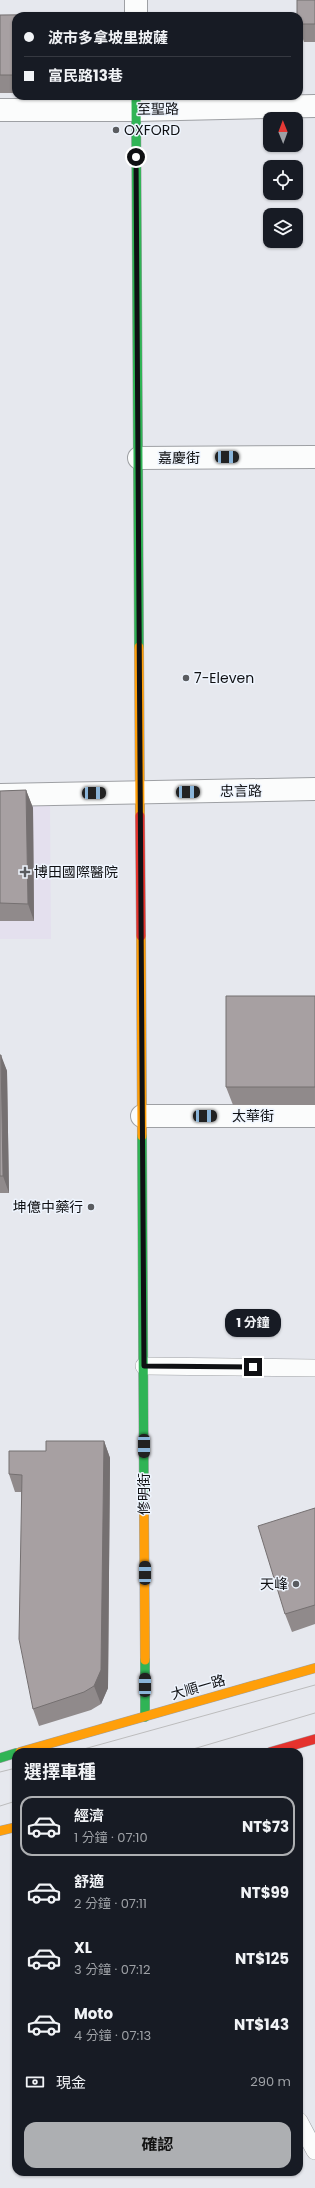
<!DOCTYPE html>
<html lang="zh-TW">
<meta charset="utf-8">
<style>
:root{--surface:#171b24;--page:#20242c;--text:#f1f3f6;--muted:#9ea1a6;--line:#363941;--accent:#adafb2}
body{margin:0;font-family:Poppins,"Noto Sans TC",sans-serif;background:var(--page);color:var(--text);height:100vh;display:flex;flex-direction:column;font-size:15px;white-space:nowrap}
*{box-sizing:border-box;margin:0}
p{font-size:13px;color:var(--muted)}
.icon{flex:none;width:22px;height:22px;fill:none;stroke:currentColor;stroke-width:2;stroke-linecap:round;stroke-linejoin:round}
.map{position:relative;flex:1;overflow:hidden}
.sheet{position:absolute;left:12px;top:1748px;width:291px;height:428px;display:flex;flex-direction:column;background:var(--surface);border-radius:12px;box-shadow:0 1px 3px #0004}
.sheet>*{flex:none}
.top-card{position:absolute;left:12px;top:12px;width:291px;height:88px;border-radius:12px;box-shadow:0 1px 3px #0004;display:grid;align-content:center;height:88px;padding:0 12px;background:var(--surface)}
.needle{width:26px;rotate:359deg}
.buttons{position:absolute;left:263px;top:112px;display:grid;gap:8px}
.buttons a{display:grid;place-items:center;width:40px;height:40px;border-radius:8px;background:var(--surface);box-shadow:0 1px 3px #0004;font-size:20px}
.end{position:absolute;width:18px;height:18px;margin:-9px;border:5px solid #0f1013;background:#fff;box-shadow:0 0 0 2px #fff}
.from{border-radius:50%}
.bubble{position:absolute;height:28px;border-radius:12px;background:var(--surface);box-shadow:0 1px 3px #0004;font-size:13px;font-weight:700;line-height:28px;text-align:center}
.car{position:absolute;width:12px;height:24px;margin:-12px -6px;border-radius:5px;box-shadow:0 0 3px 1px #0007;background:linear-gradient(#222 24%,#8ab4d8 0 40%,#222 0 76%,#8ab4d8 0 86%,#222 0)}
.top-card b{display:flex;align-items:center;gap:14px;height:38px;font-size:15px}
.top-card b+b{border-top:1px solid var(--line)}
.top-card i{width:10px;height:10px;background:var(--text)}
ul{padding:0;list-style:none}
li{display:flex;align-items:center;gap:12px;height:60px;margin:0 8px 6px;padding:0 4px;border:2px solid transparent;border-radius:12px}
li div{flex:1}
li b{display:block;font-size:15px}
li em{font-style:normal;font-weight:700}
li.current{border-color:var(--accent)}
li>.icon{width:36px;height:36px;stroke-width:1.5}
h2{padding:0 12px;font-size:18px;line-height:48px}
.pay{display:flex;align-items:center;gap:10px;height:44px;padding:0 12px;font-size:15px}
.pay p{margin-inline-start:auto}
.cta{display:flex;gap:8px;margin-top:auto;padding:8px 12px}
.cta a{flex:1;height:46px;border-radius:12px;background:var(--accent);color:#111;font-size:16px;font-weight:700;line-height:46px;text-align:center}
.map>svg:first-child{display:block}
.medical{fill:#e4e0ee}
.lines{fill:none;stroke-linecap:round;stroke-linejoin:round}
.lane-casing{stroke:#9ea0a4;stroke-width:18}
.street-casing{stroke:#9ea0a4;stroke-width:24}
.fast-casing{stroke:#9ea0a4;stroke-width:10}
.slow-casing{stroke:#9ea0a4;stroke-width:10}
.jam-casing{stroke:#9ea0a4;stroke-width:10}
.lane{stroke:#fbfcfc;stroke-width:17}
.street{stroke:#fbfcfc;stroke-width:22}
.fast{stroke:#30b455;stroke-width:9}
.slow{stroke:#ff9f0a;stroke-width:9}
.jam{stroke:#e5322d;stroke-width:9}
.tram{stroke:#bcbcbd;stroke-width:1}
.wall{fill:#908a8b}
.shaded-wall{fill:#757071}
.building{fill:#a7a0a2;stroke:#757071}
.route{stroke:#0f1013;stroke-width:5}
.poi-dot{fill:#5a5c60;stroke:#eff5fe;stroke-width:1.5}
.labels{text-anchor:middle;stroke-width:3;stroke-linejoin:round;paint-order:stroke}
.street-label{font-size:14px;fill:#0f1013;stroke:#eff5fe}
.poi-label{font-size:14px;fill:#0f1013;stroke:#eff5fe;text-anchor:start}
</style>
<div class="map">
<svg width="315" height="2188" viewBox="0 0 315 2188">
<rect width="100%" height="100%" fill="#e6e8ee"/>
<path class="medical" d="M0,805H50L51,939H0Z"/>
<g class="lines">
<defs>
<path id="lane" d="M144,1366L315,1368
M299,2121L315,2151"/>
<path id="street" d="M136,0V16
M0,110H136L315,106
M139,458L315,457
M0,795L315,789
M142,1116H315"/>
<path id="fast" d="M136,96L139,647
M142,1136L144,1512
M145,1660V1717
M0,1758L16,1753"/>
<path id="slow" d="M139,647L140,816
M141,936L142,1136
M144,1512L145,1660
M20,1752L315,1668
M0,1831L16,1827"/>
<path id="jam" d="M140,816L141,936
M270,1752L315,1739"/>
</defs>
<use href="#lane" class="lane-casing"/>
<use href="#street" class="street-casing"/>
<use href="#fast" class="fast-casing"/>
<use href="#slow" class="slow-casing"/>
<use href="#jam" class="jam-casing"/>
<use href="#lane" class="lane"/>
<use href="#street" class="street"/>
<use href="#fast" class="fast"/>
<use href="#slow" class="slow"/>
<use href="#jam" class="jam"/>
<path class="tram" d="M73,1752L315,1685
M183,1752L315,1713
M0,1772L16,1768
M0,1806L16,1801"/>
</g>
<path class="wall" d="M315,0V42H304L299,28V16Z
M0,15L16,16V93H0Z
M26,790L33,808L34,921H0V791Z
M315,996V1105H233L226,1087Z
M0,1055L7,1071L9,1193H0Z
M104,1441L110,1458L108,1688L101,1704L91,1710L39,1726L33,1709L21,1492H15L9,1474L46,1451Z
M315,1508V1624L292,1632L285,1614Z"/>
<path class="shaded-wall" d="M26,790L33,808L34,921L28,904Z
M1,1055L7,1071L9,1193L3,1176Z
M104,1441L110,1458L108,1688L101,1704L94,1686Z"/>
<path class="building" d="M297,0H315V24H299V16H297Z
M105,14V16H16V75H0V15Z
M26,790L28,904L0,903V791Z
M226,996H315V1087H226Z
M0,1055H1L3,1176H0Z
M46,1441H104L101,1670L94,1686L84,1692L33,1709L19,1639L22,1475L9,1474V1451H46Z
M315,1508V1605L285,1614L258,1526Z"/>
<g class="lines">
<path class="route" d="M136,157L144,1366L253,1367"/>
</g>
<g class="poi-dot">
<circle cx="116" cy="130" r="4"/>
<circle cx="186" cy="678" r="4"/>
<path d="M23 866h4v4h4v4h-4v4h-4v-4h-4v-4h4z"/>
<circle cx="91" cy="1207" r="4"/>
<circle cx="296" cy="1584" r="4"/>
</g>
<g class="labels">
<g class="street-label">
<text transform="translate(158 109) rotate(-1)" y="5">至聖路</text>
<text x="179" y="463">嘉慶街</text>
<text transform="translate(241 791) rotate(-1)" y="5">忠言路</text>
<text x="253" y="1121">太華街</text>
<text transform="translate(144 1494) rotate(-90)" y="5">修明街</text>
<text transform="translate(198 1687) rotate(-16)" y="5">大順一路</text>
</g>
<g class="poi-label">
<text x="124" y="135">OXFORD</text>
<text x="194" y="683">7-Eleven</text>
<text x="34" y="877">博田國際醫院</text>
<text x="83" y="1212" text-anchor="end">坤億中藥行</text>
<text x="288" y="1589" text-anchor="end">天峰</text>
</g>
</g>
</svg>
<div class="buttons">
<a><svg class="needle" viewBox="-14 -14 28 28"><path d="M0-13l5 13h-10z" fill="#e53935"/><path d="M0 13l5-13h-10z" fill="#9ea1a6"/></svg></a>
<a><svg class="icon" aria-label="locate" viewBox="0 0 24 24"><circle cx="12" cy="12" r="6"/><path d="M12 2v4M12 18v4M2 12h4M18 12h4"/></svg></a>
<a><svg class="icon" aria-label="layers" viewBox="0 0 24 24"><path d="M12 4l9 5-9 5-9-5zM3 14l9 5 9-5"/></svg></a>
</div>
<i class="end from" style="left:136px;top:157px"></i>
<i class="end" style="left:253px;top:1367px"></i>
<div class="bubble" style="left:225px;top:1309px;width:56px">1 分鐘</div>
<i class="car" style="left:227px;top:457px;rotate:90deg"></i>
<i class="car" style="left:188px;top:792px;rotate:89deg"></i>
<i class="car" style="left:94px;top:793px;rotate:89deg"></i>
<i class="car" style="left:205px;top:1116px;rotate:90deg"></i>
<i class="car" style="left:144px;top:1446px;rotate:180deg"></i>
<i class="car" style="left:145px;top:1573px;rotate:0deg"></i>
<i class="car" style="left:145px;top:1685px;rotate:0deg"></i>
<div class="top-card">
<b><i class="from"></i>波市多拿坡里披薩</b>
<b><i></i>富民路13巷</b>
</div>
<section class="sheet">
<h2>選擇車種</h2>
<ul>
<li class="current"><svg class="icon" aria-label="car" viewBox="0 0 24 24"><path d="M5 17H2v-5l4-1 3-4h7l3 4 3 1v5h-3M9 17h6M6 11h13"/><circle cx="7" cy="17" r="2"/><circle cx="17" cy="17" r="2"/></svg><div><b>經濟</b><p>1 分鐘 · 07:10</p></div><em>NT$73</em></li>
<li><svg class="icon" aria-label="car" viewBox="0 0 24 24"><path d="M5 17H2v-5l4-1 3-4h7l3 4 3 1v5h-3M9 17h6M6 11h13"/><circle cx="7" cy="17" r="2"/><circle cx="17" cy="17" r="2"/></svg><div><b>舒適</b><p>2 分鐘 · 07:11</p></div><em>NT$99</em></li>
<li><svg class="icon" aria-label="car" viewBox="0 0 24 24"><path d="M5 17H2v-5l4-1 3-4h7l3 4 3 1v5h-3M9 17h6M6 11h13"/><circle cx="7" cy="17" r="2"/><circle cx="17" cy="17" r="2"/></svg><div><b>XL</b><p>3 分鐘 · 07:12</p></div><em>NT$125</em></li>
<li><svg class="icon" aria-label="car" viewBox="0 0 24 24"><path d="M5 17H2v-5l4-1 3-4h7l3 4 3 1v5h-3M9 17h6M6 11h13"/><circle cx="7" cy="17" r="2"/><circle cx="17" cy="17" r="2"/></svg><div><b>Moto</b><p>4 分鐘 · 07:13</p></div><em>NT$143</em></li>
</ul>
<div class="pay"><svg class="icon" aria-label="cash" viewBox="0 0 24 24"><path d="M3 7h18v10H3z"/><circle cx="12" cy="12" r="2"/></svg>現金<p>290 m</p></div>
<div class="cta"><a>確認</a></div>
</section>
</div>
